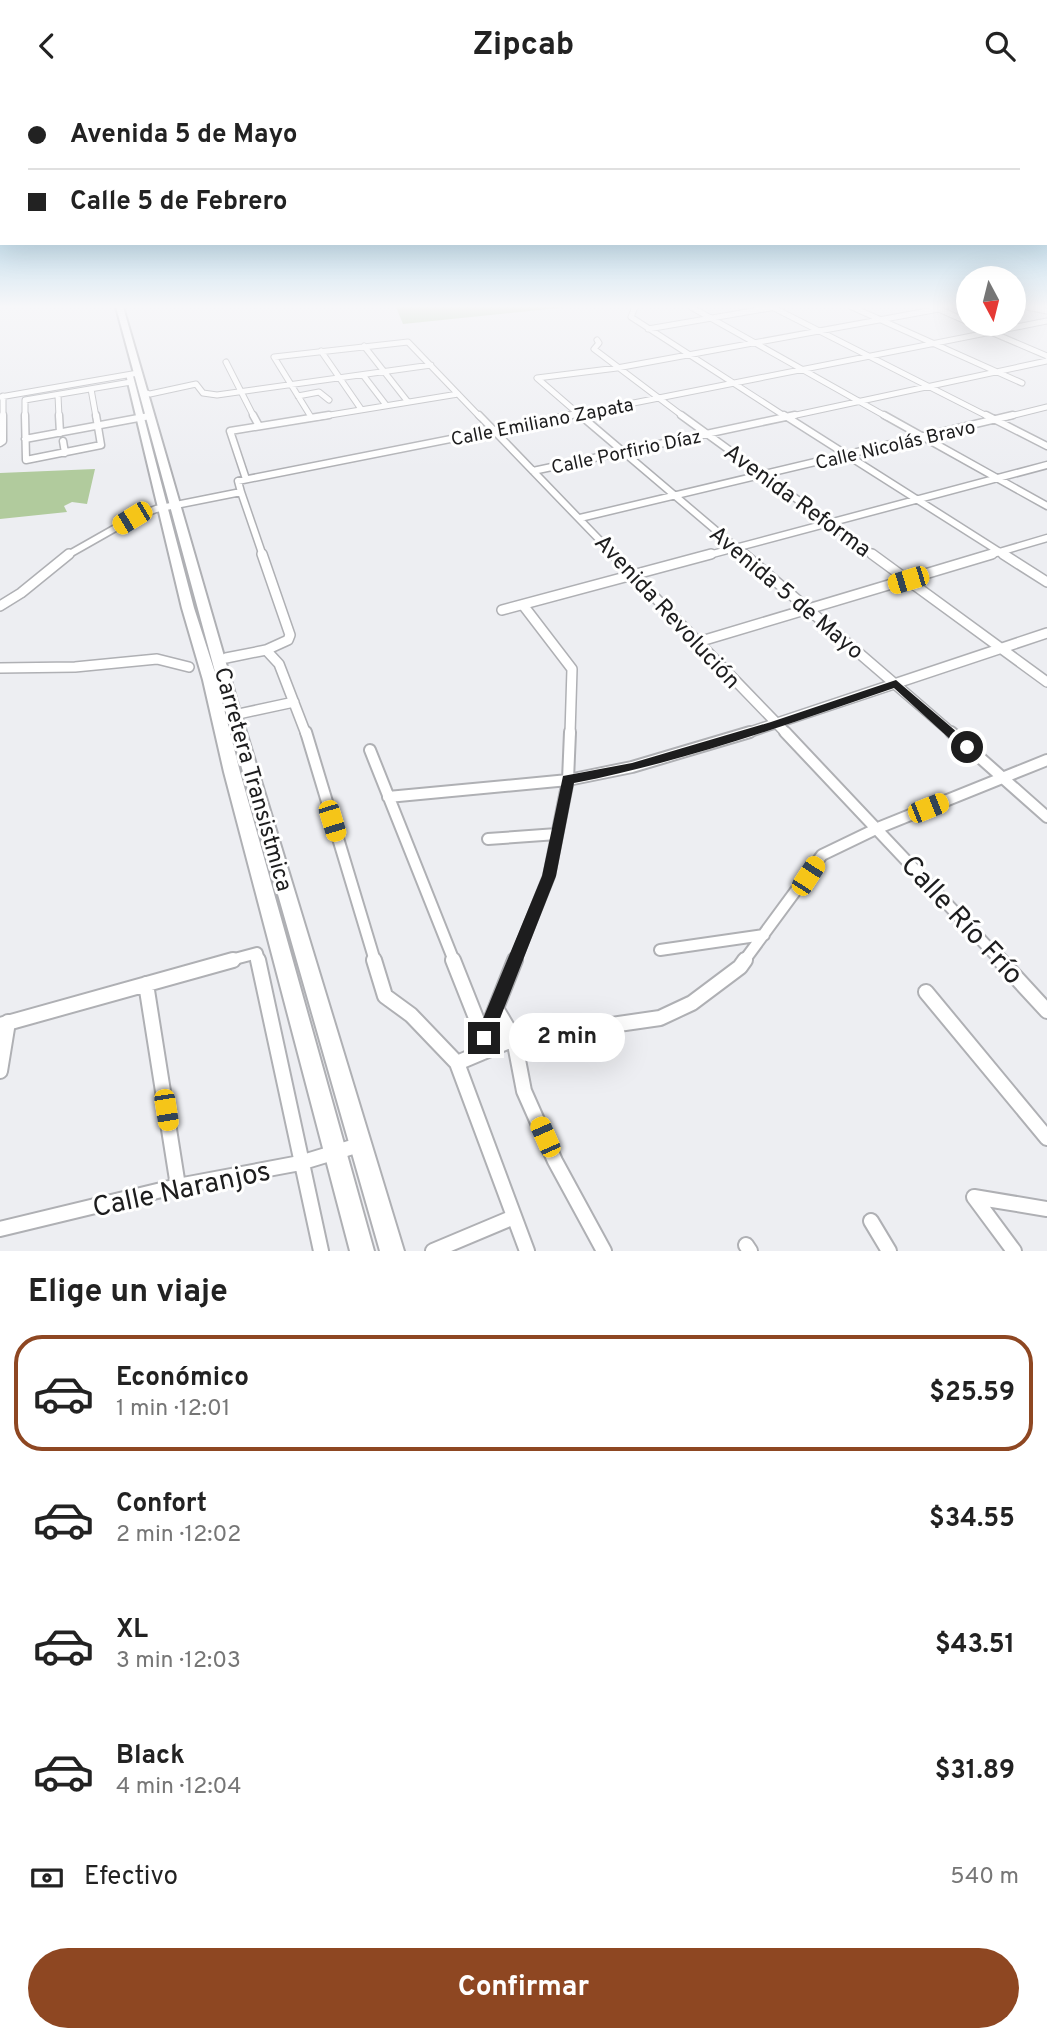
<!DOCTYPE html>
<html lang="es">
<meta charset="utf-8">
<style>
:root{--surface:#fff;--page:#f2f2f2;--text:#222;--muted:#767676;--line:#e0e0e0;--accent:#8e4722}
body{margin:0;font-family:Overpass,sans-serif;background:var(--page);color:var(--text);height:100vh;display:flex;flex-direction:column;font-size:26px;white-space:nowrap}
*{box-sizing:border-box;margin:0}
p{font-size:23px;color:var(--muted)}
.icon{flex:none;width:38px;height:38px;fill:none;stroke:currentColor;stroke-width:2;stroke-linecap:round;stroke-linejoin:round}
.map{position:relative;height:1160px;overflow:hidden}
.details{display:flex;flex-direction:column;background:var(--surface);flex:1}
.details>*{flex:none}
.top-card{position:absolute;left:0px;top:0px;width:1048px;height:154px;box-shadow:0 7px 28px #0002;display:grid;align-content:center;height:154px;padding:0 28px;background:var(--surface)}
.needle{width:46px;rotate:173deg}
.buttons{position:absolute;left:956px;top:175px;display:grid;gap:14px}
.buttons a{display:grid;place-items:center;width:70px;height:70px;border-radius:50%;background:var(--surface);box-shadow:0 7px 28px #0002;font-size:35px}
.end{position:absolute;width:32px;height:32px;margin:-16px;border:9px solid #1d1d1e;background:#fff;box-shadow:0 0 0 4px #fff}
.from{border-radius:50%}
.bubble{position:absolute;height:49px;border-radius:24px;background:var(--surface);box-shadow:0 7px 28px #0002;font-size:23px;font-weight:700;line-height:49px;text-align:center}
.car{position:absolute;width:21px;height:42px;margin:-21px -10px;border-radius:9px;box-shadow:0 0 5px 2px #0007;background:linear-gradient(#f5c518 24%,#345 0 40%,#f5c518 0 76%,#345 0 86%,#f5c518 0)}
.top-card b{display:flex;align-items:center;gap:24px;height:66px;font-size:26px}
.top-card b+b{border-top:2px solid var(--line)}
.top-card i{width:18px;height:18px;background:var(--text)}
ul{padding:0;list-style:none}
li{display:flex;align-items:center;gap:21px;height:116px;margin:0 14px 10px;padding:0 14px;border:4px solid transparent;border-radius:28px}
li div{flex:1}
li b{display:block;font-size:26px}
li em{font-style:normal;font-weight:700}
li.active{border-color:var(--accent)}
li>.icon{width:63px;height:63px;stroke-width:1.5}
h2{padding:0 28px;font-size:32px;line-height:84px}
.pay{display:flex;align-items:center;gap:18px;height:77px;padding:0 28px;font-size:26px}
.pay p{margin-inline-start:auto}
.button{display:flex;gap:14px;margin-top:auto;padding:14px 28px}
.button a{flex:1;height:80px;border-radius:42px;background:var(--accent);color:#fff;font-size:28px;font-weight:700;line-height:80px;text-align:center}
header{display:flex;justify-content:space-between;align-items:center;height:91px;padding:0 28px;background:var(--surface);font-size:32px;font-weight:700}
.map>svg:first-child{display:block}
.green{fill:#b1cb9d}
.lines{fill:none;stroke-linecap:round;stroke-linejoin:round}
.minor-far4-casing{stroke:#afb0b4;stroke-width:7}
.minor-far3-casing{stroke:#afb0b4;stroke-width:9}
.minor-far2-casing{stroke:#afb0b4;stroke-width:12}
.minor-far1-casing{stroke:#afb0b4;stroke-width:14}
.minor-casing{stroke:#afb0b4;stroke-width:18}
.primary-casing{stroke:#afb0b4;stroke-width:4}
.minor-far4{stroke:#fff;stroke-width:5}
.minor-far3{stroke:#fff;stroke-width:6}
.minor-far2{stroke:#fff;stroke-width:9}
.minor-far1{stroke:#fff;stroke-width:10}
.minor{stroke:#fff;stroke-width:14}
.primary{fill:#fff;fill-rule:evenodd}
.route{fill:#1d1d1e}
.labels{text-anchor:middle;stroke-width:6;stroke-linejoin:round;paint-order:stroke}
.far-street-label{font-size:19px;fill:#1d1d1e;stroke:#fff}
.street-label{font-size:23px;fill:#1d1d1e;stroke:#fff}
.near-street-label{font-size:28px;fill:#1d1d1e;stroke:#fff}
</style>
<header><svg class="icon" aria-label="back" viewBox="0 0 24 24"><path d="M15 5l-7 7 7 7"/></svg>Zipcab<svg class="icon" aria-label="search" viewBox="0 0 24 24"><circle cx="10" cy="10" r="6"/><path d="M15 15l6 6"/></svg></header>
<div class="map">
<svg width="1047" height="1160" viewBox="0 0 1047 1160">
<rect width="100%" height="100%" fill="#edeef2"/>
<path class="green" d="M396,216H568L403,233Z
M95,378L87,413L72,411L64,415L67,421L0,428V382Z"/>
<g class="lines">
<defs>
<path id="minor-far4" d="M635,216L631,226L786,326
M691,216L887,326
M772,216L989,326
M852,216L1022,292
M934,216L968,231
M1027,216L1047,220
M972,233L1047,265
M648,238L776,216
M597,249L599,252L594,258L684,326
M364,255L408,311
M321,260L361,318
M226,271L254,326
M363,284L386,314
M91,298L96,326
M144,301L150,303L196,293L203,302L217,304L431,274
M58,304L59,326
M3,305V326
M298,305L319,301L329,309
M0,306L138,282
M25,326V309L131,291
M145,326L149,325
M311,326L274,266L408,251L480,326
M318,326L458,303
M563,326L1047,230
M582,326L537,287L617,277L939,218
M787,326L1047,270
M1006,326L1047,316"/>
<path id="minor-far3" d="M25,324L26,369L101,354L96,324
M59,324L60,342
M253,324L259,335
M479,324L615,465
M580,324L746,465
M681,324L875,465
M784,324L1006,465
M884,324L1047,415
M986,324L1047,355
M25,348L149,325
M63,350L65,362
M0,352L3,350V324
M533,380L795,324
M246,388L230,340L329,324
M241,401L263,465
M580,427L1013,324
M66,465L133,427L156,418L241,401L238,390L572,324
M705,465L1047,374
M986,465L1047,447"/>
<path id="minor-far2" d="M613,463L787,643
M744,463L953,643
M872,463L1047,591
M1003,463L1047,491
M523,514L572,578L570,643
M0,515L21,502L69,463
M502,519L711,463
M698,551L992,463
M266,559L279,573L306,643
M226,567L266,559L288,549L290,544L262,463
M0,577L75,576L157,568L189,576
M234,624L294,611
M744,643L1047,542"/>
<path id="minor-far1" d="M306,641L375,870
M785,641L1001,870
M951,641L1047,726
M370,659L454,870
M388,706L568,689L632,676L750,641
M488,748L557,743
M660,859L764,844
M227,870L257,862L259,870
M515,870L549,785L568,689L570,641
M744,870L822,764L878,737L1047,669"/>
<path id="minor" d="M258,869L321,1160
M374,869L385,905L411,924L457,972L527,1160
M453,869L484,947
M1000,869L1047,920
M146,893L178,1095
M926,901L1047,1047
M497,919L514,948L524,1000L555,1070L604,1160
M0,934L233,869
M483,961L484,947L515,869
M457,972L514,948L660,927L692,912L740,876L745,869
M0,980L8,931
M974,1106L1047,1118
M974,1106L1014,1160
M871,1130L889,1160
M0,1138L178,1095L300,1072L359,1054
M746,1154L750,1160
M433,1160L514,1126"/>
<path id="primary" d="M116,216H123L241,624L404,1160H380L217,590L240,681L374,1160H350L224,681L203,589L182,517L126,283L133,285L194,517L217,588Z"/>
</defs>
<use href="#minor-far4" class="minor-far4-casing"/>
<use href="#minor-far3" class="minor-far3-casing"/>
<use href="#minor-far2" class="minor-far2-casing"/>
<use href="#minor-far1" class="minor-far1-casing"/>
<use href="#minor" class="minor-casing"/>
<use href="#primary" class="primary-casing"/>
<use href="#minor-far4" class="minor-far4"/>
<use href="#minor-far3" class="minor-far3"/>
<use href="#minor-far2" class="minor-far2"/>
<use href="#minor-far1" class="minor-far1"/>
<use href="#minor" class="minor"/>
<use href="#primary" class="primary"/>
</g>
<linearGradient id="sky" x2="0" y2="1"><stop stop-color="#62b0d7"/><stop offset="0.57" stop-color="#f7f7f9"/><stop offset="1" stop-color="#f7f7f9" stop-opacity="0"/></linearGradient>
<rect width="1047" height="378" fill="url(#sky)"/>
<path class="route" d="M896,589L971,653V659H962L894,597C789,633 683,671 574,692L556,785L490,953L484,955L478,953L475,947L542,785L563,685L632,672L771,631Z"/>
<g class="labels">
<g class="far-street-label">
<text transform="translate(542 330) rotate(-11)" y="7">Calle Emiliano Zapata</text>
<text transform="translate(895 353) rotate(-13)" y="7">Calle Nicolás Bravo</text>
<text transform="translate(626 360) rotate(-12)" y="7">Calle Porfirio Díaz</text>
</g>
<g class="street-label">
<text transform="translate(798 409) rotate(36)" y="8">Avenida Reforma</text>
<text transform="translate(787 501) rotate(40)" y="8">Avenida 5 de Mayo</text>
<text transform="translate(668 520) rotate(47)" y="8">Avenida Revolución</text>
<text transform="translate(254 688) rotate(74)" y="8">Carretera Transistmica</text>
</g>
<g class="near-street-label">
<text transform="translate(963 828) rotate(47)" y="10">Calle Río Frío</text>
<text transform="translate(181 1097) rotate(-12)" y="10">Calle Naranjos</text>
</g>
</g>
</svg>
<div class="buttons">
<a><svg class="needle" viewBox="-14 -14 28 28"><path d="M0-13l5 13h-10z" fill="#e53935"/><path d="M0 13l5-13h-10z" fill="#767676"/></svg></a>
</div>
<i class="end from" style="left:967px;top:656px"></i>
<i class="end" style="left:484px;top:947px"></i>
<div class="bubble" style="left:509px;top:922px;width:116px">2 min</div>
<i class="car" style="left:132px;top:427px;rotate:239deg"></i>
<i class="car" style="left:908px;top:489px;rotate:253deg"></i>
<i class="car" style="left:928px;top:717px;rotate:68deg"></i>
<i class="car" style="left:332px;top:730px;rotate:163deg"></i>
<i class="car" style="left:808px;top:785px;rotate:33deg"></i>
<i class="car" style="left:166px;top:1019px;rotate:171deg"></i>
<i class="car" style="left:545px;top:1046px;rotate:336deg"></i>
<div class="top-card">
<b><i class="from"></i>Avenida 5 de Mayo</b>
<b><i></i>Calle 5 de Febrero</b>
</div>
</div>
<section class="details">
<h2>Elige un viaje</h2>
<ul>
<li class="active"><svg class="icon" aria-label="car" viewBox="0 0 24 24"><path d="M5 17H2v-5l4-1 3-4h7l3 4 3 1v5h-3M9 17h6M6 11h13"/><circle cx="7" cy="17" r="2"/><circle cx="17" cy="17" r="2"/></svg><div><b>Económico</b><p>1 min · 12:01</p></div><em>$25.59</em></li>
<li><svg class="icon" aria-label="car" viewBox="0 0 24 24"><path d="M5 17H2v-5l4-1 3-4h7l3 4 3 1v5h-3M9 17h6M6 11h13"/><circle cx="7" cy="17" r="2"/><circle cx="17" cy="17" r="2"/></svg><div><b>Confort</b><p>2 min · 12:02</p></div><em>$34.55</em></li>
<li><svg class="icon" aria-label="car" viewBox="0 0 24 24"><path d="M5 17H2v-5l4-1 3-4h7l3 4 3 1v5h-3M9 17h6M6 11h13"/><circle cx="7" cy="17" r="2"/><circle cx="17" cy="17" r="2"/></svg><div><b>XL</b><p>3 min · 12:03</p></div><em>$43.51</em></li>
<li><svg class="icon" aria-label="car" viewBox="0 0 24 24"><path d="M5 17H2v-5l4-1 3-4h7l3 4 3 1v5h-3M9 17h6M6 11h13"/><circle cx="7" cy="17" r="2"/><circle cx="17" cy="17" r="2"/></svg><div><b>Black</b><p>4 min · 12:04</p></div><em>$31.89</em></li>
</ul>
<div class="pay"><svg class="icon" aria-label="cash" viewBox="0 0 24 24"><path d="M3 7h18v10H3z"/><circle cx="12" cy="12" r="2"/></svg>Efectivo<p>540 m</p></div>
<div class="button"><a>Confirmar</a></div>
</section>
